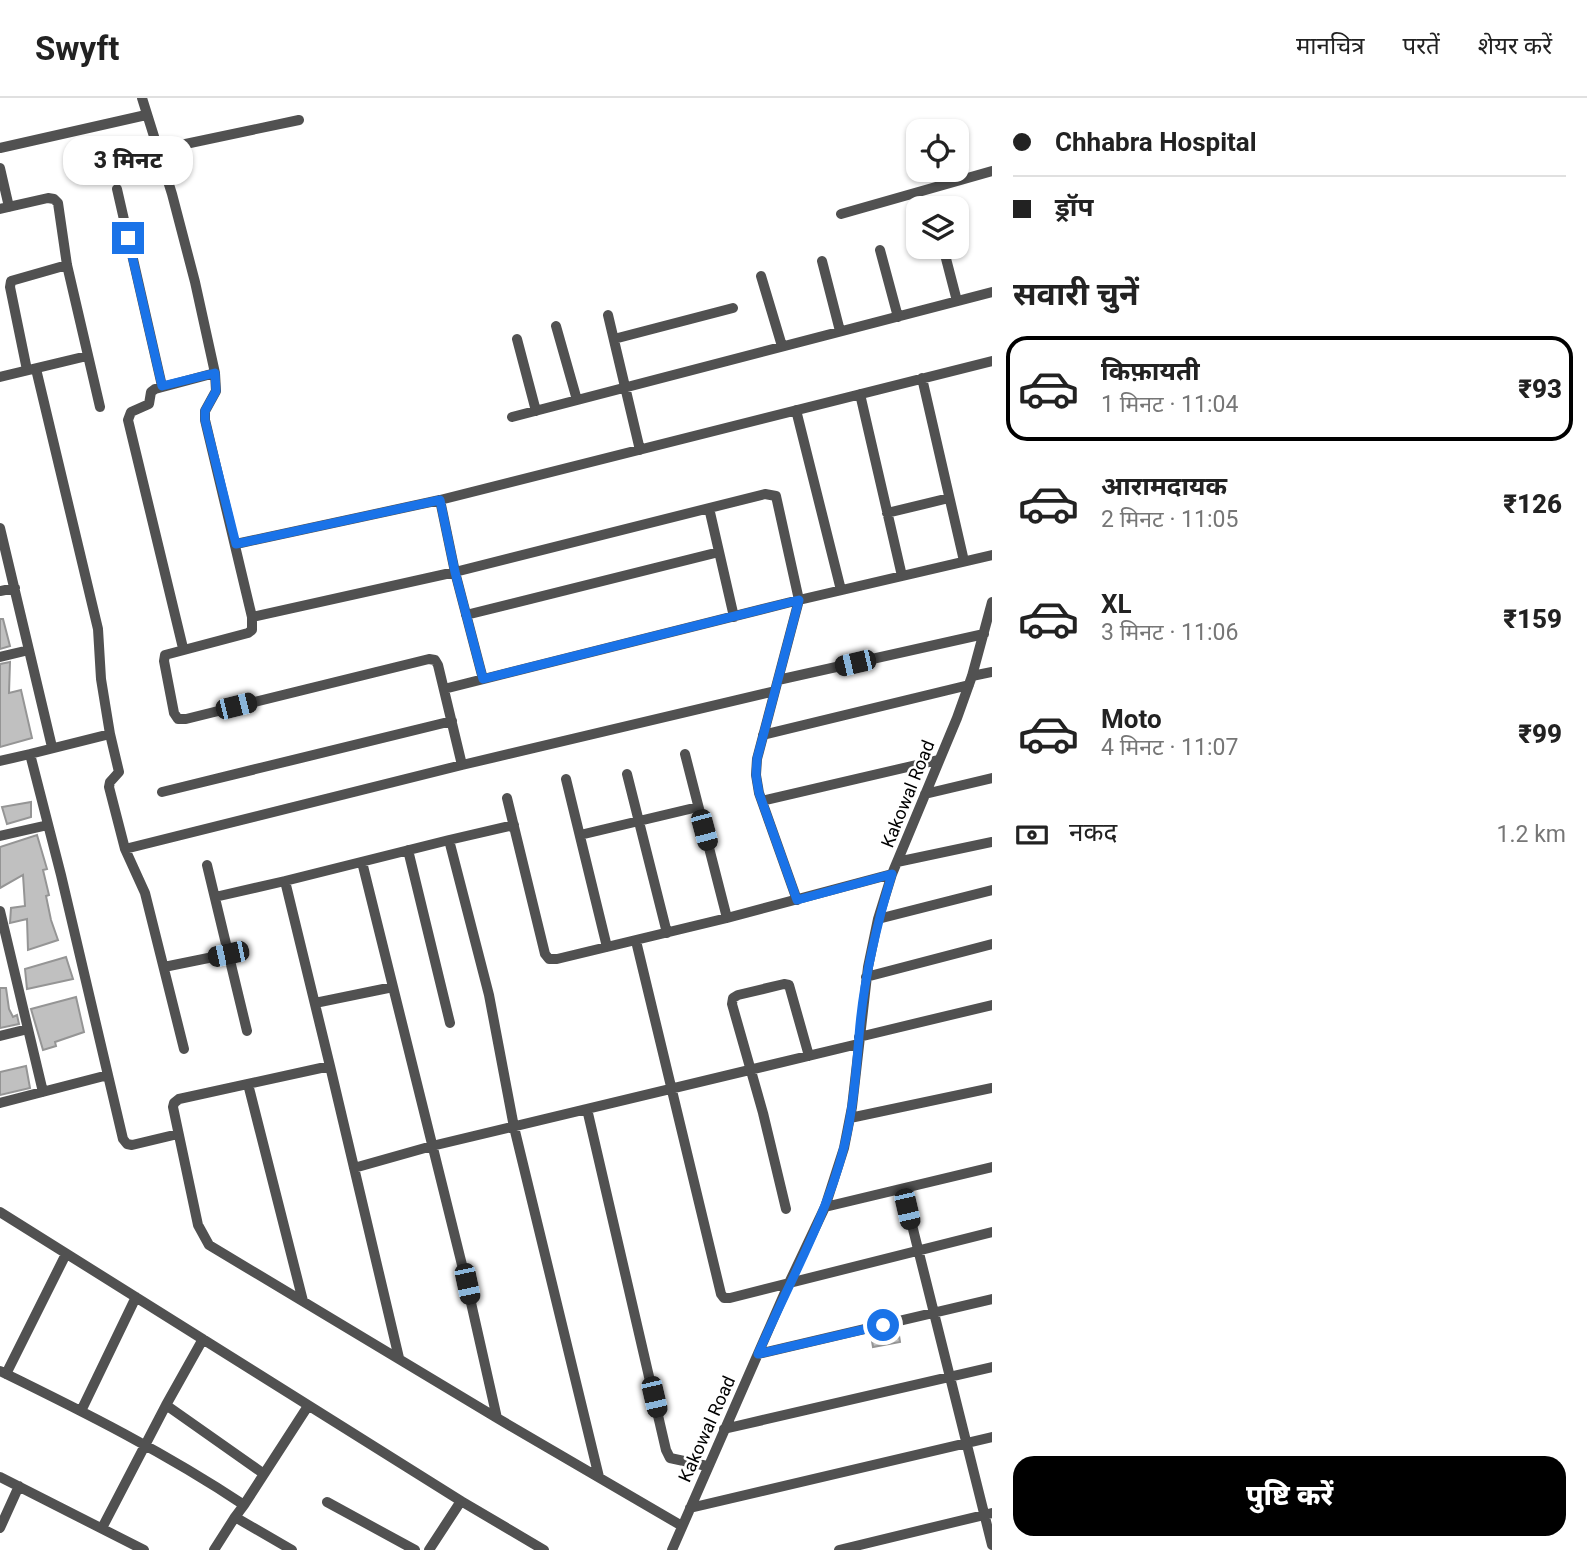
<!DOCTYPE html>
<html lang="hi">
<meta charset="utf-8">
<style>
:root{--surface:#fff;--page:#f2f2f2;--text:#222;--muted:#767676;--line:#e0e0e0;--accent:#000}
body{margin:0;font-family:Roboto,"Noto Sans Devanagari",sans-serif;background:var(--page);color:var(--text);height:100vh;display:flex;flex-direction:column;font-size:26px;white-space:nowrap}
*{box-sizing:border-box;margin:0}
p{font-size:23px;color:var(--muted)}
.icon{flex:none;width:38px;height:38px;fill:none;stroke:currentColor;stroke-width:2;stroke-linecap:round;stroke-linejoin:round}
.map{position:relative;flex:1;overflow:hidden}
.details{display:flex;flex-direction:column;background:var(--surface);width:595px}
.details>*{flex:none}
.guide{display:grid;align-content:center;height:154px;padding:0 21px;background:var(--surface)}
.fabs{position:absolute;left:906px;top:21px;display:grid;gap:14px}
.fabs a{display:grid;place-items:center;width:63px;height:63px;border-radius:14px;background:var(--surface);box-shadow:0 2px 5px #0004;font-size:35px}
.end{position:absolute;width:32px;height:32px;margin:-16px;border:9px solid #1a73e8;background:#fff;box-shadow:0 0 0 4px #fff}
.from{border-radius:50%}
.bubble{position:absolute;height:49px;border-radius:21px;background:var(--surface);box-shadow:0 2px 5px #0004;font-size:23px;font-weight:800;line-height:49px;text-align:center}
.car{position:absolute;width:21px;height:42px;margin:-21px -10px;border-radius:9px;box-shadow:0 0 5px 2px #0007;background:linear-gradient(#222 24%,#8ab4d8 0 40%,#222 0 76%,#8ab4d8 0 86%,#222 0)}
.guide b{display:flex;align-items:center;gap:24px;height:66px;font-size:26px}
.guide b+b{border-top:2px solid var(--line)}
.guide i{width:18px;height:18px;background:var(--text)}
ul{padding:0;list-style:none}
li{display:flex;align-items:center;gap:21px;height:105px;margin:0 14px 10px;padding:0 7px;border:4px solid transparent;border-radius:21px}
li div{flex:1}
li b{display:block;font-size:26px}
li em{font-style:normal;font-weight:800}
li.current{border-color:var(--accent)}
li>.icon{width:63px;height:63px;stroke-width:1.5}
h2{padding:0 21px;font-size:32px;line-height:84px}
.pay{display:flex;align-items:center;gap:18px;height:77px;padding:0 21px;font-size:26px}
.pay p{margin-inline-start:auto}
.cta{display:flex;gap:14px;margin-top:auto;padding:14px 21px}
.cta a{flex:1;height:80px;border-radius:21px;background:var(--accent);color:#fff;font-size:28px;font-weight:800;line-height:80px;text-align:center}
header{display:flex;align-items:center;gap:42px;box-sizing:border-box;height:98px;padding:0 35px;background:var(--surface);border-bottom:2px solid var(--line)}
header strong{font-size:33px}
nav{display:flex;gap:38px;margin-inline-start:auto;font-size:24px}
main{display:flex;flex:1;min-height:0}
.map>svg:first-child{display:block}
.building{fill:#c0c0c0;stroke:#959595;stroke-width:2}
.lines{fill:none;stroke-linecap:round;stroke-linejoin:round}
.street{stroke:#515151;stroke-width:10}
.route{stroke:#1a73e8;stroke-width:9}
.labels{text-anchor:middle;stroke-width:5;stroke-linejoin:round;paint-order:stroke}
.street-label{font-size:18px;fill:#000;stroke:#fff}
</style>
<header>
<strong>Swyft</strong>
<nav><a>मानचित्र</a><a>परतें</a><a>शेयर करें</a></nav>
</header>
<main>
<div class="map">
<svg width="992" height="1452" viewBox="0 0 992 1452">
<rect width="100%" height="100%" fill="#fff"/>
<path class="building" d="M0,521H3L10,548L0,551Z
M10,564L9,595L21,592L32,640L0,649V566Z
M31,704V719L7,726L2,709Z
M37,737L47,771L43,772L49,797L46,798L51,822L58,842L28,852L27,821L10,825L11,810L25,808L23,777L0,790V749Z
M66,859L73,881L27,891L25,871Z
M0,890H6L9,911L13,919L17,917L19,926L0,930Z
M76,899L84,934L55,944L56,948L43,952L31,911Z
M26,968L30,990L0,997V974Z
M898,1231L900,1244L873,1249L871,1237Z"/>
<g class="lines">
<path class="street" d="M142,0L172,96L195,184L215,275L216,293L205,313V322L252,519L455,474L765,396L776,398L799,502L757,661L756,677L759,695L797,802
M0,50L146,17
M157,52L299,22
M0,70L9,109
M117,91L162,288
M0,111L48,100L54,101L58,105L67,167L100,309
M841,116L992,73
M943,149L957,203
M880,152L898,219
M822,163L840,233
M761,178L782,248
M608,217L640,352
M556,228L577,302
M517,241L536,313
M614,241L733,210
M36,271L98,531L101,581L110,636
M27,272L10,189L11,183L67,167
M0,279L87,258
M922,280L964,463
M860,296L902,478
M796,312L841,492
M512,319L992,194
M440,402L455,474L483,581
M709,410L734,519
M887,415L949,400
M0,430L52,649
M236,446L440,402L992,263
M0,493L15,490
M466,517L719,454
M183,550L128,322L131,314L149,306L151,294L155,291L215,275
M0,559L29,552
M972,578L992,574
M778,582L984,536
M444,591L799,502L992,457
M763,637L969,587
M30,656L110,636L119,674L110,684L109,689L125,751L145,795L184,951
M685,656L727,820
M0,663L30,656L61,777L123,1041L127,1046L132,1047L178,1036
M462,667L775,593
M627,676L667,835
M566,681L607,849
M162,694L452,623
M925,696L992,680
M507,700L545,856L549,861H557L727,820L892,776
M762,703L938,662
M580,737L698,709
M0,738L48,727
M449,742L514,727
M125,751L462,667L438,567L435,562L429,561L186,621H178L174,615L164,563L165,557L248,535L252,532V519
M408,752L450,925
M362,764L467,1187L497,1320
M897,764L992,744
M207,767L247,933
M215,799L285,783
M0,813L43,994
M878,821L992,792
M636,843L721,1196L724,1200H730L992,1134
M164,869L228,856
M866,879L992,846
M315,905L393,889
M0,938L28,931
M859,939L992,907
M330,968L399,1260
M248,986L303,1203
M0,1005L108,977
M587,1011L666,1352L670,1360L707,1368
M850,1020L992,990
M354,1070L432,1048L858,946
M903,1091L992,1447
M825,1109L992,1069
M786,1111L763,1015L732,906L733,900L738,897L784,886L789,887L809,958
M0,1114L461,1403L544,1452
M758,1256L992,1201
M0,1273C84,1314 166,1355 244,1407L235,1419L292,1452
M6,1276L66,1156
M166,1307L203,1241
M81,1313L136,1199
M724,1331L992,1269
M0,1379L144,1452
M599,1379L514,1029L489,897L449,742L285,783L330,968L179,1001L174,1005L173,1009L198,1127L209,1147L497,1320L682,1428
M327,1404L415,1452
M244,1407L308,1308
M690,1410L992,1339
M0,1430L19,1388
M102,1430L166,1307L264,1376
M214,1452L235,1419
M429,1452L461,1403
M672,1452L789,1185L825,1109L844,1050L852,1009L868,869L878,821L892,776L957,620L972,578L992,504
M839,1452L992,1415"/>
</g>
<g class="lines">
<path class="route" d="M128,140L162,288L215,275L216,293L205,313V322L236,446L440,402L455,474L483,581L799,502L757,661L756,677L759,695L797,802L892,776C876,829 863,883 859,938C856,976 853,1013 844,1049C826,1121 787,1188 758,1256L883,1227"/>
</g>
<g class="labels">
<g class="street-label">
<text transform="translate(908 696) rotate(-68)" y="6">Kakowal Road</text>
<text transform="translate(707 1331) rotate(-66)" y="6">Kakowal Road</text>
</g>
</g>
</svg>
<div class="fabs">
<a><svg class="icon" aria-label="locate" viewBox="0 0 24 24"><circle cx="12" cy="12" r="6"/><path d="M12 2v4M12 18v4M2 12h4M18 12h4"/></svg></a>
<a><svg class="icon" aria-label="layers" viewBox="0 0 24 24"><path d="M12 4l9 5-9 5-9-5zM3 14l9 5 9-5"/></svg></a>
</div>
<i class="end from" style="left:883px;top:1227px"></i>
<i class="end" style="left:128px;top:140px"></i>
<div class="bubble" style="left:63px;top:38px;width:130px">3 मिनट</div>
<i class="car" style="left:855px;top:565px;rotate:257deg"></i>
<i class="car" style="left:236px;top:608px;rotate:76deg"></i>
<i class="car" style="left:704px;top:732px;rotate:165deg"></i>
<i class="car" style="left:228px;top:856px;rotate:258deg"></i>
<i class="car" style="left:907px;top:1111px;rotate:167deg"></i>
<i class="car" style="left:467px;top:1186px;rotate:168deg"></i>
<i class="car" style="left:654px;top:1299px;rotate:167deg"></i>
</div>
<section class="details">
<div class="guide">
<b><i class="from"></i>Chhabra Hospital</b>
<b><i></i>ड्रॉप</b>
</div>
<h2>सवारी चुनें</h2>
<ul>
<li class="current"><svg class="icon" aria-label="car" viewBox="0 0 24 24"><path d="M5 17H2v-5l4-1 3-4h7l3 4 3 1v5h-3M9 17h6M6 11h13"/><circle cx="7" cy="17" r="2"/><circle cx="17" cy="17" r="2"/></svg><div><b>किफ़ायती</b><p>1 मिनट · 11:04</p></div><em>₹93</em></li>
<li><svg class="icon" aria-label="car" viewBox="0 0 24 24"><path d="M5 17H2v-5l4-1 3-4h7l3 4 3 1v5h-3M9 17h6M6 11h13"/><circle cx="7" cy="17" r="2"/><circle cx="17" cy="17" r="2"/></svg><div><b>आरामदायक</b><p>2 मिनट · 11:05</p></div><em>₹126</em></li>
<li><svg class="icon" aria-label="car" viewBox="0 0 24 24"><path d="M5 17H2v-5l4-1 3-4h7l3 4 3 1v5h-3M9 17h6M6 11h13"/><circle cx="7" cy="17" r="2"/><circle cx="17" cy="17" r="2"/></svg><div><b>XL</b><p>3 मिनट · 11:06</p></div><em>₹159</em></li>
<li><svg class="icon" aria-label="car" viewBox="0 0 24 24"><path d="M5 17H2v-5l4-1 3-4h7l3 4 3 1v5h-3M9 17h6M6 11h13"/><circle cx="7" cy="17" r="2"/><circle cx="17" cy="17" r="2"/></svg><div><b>Moto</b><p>4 मिनट · 11:07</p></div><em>₹99</em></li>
</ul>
<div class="pay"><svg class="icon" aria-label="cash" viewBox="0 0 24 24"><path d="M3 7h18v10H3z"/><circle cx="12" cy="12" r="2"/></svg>नकद<p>1.2 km</p></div>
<div class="cta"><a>पुष्टि करें</a></div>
</section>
</main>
